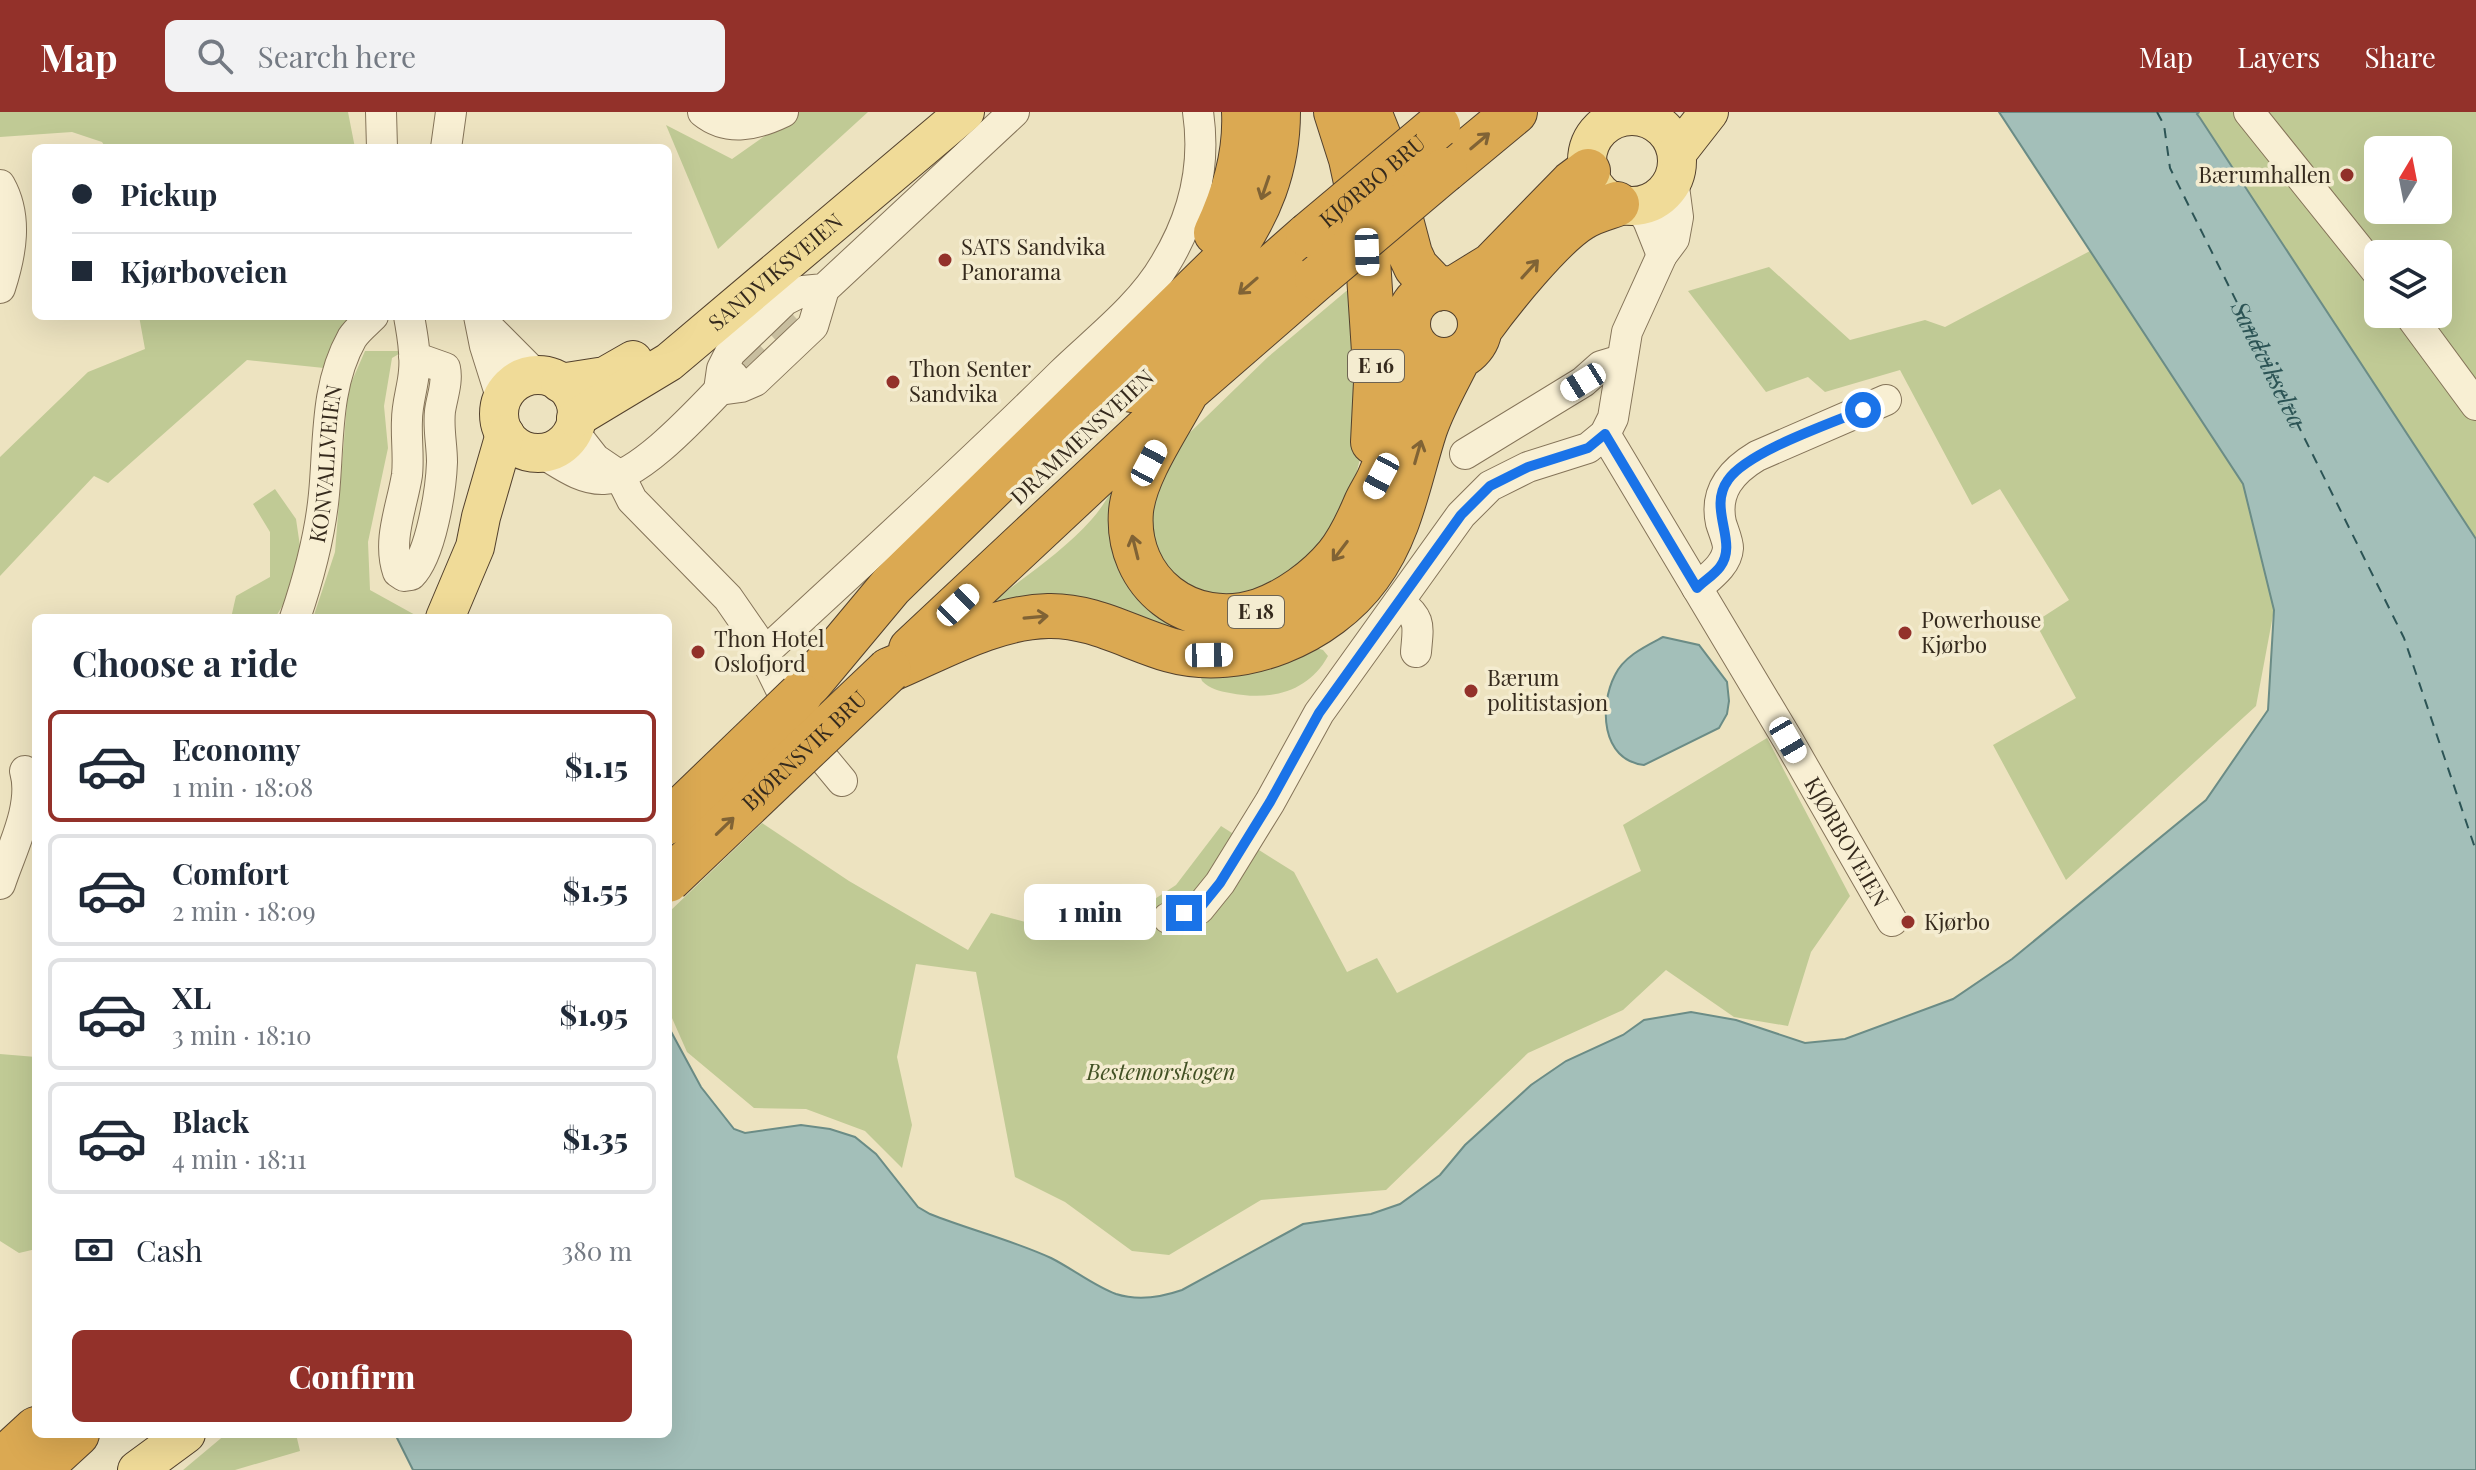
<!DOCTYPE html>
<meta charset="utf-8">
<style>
:root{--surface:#fff;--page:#f2f2f3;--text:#1f2937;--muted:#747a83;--line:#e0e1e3;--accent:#93312a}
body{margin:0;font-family:"Playfair Display",serif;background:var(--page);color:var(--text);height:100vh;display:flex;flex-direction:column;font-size:30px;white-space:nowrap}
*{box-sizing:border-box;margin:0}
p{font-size:26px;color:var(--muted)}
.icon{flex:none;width:44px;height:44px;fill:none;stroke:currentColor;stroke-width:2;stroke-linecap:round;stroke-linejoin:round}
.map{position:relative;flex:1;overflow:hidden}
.details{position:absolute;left:32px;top:502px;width:640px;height:824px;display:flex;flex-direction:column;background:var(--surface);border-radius:12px;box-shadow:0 8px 32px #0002}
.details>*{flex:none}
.top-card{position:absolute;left:32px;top:32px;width:640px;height:176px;border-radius:12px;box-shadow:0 8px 32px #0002;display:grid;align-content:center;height:176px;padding:0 40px;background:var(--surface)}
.needle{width:52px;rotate:10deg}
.controls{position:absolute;left:2364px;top:24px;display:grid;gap:16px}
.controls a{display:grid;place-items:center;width:88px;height:88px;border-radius:12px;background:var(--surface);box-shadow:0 8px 32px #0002;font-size:40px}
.end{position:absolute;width:36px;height:36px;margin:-18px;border:10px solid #1a73e8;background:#fff;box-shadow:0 0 0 4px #fff}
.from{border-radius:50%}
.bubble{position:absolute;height:56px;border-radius:12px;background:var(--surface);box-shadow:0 8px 32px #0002;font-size:26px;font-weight:800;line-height:56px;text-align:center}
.car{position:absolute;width:24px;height:48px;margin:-24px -12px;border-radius:10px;box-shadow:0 0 6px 2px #0007;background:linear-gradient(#fff 24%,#345 0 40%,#fff 0 76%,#345 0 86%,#fff 0)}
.top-card b{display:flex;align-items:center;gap:28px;height:76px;font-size:30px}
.top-card b+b{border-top:2px solid var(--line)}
.top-card i{width:20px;height:20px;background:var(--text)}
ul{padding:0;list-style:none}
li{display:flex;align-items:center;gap:24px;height:112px;margin:0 16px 12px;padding:0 24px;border:4px solid var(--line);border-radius:12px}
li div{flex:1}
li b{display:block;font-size:30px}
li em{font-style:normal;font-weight:800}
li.on{border-color:var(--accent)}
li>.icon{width:72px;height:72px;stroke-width:1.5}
h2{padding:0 40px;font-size:36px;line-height:96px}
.pay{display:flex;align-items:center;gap:20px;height:88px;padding:0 40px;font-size:30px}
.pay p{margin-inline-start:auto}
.action{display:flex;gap:16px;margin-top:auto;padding:16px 40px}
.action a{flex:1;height:92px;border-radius:12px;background:var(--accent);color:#fff;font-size:32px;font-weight:800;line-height:92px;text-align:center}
header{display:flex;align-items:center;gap:48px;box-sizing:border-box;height:112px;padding:0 40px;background:var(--accent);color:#fff}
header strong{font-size:38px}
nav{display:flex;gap:44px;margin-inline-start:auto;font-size:28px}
.search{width:560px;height:72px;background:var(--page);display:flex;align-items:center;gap:20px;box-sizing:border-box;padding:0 28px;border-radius:12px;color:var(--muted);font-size:30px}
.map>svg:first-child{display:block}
.green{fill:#c0ca95;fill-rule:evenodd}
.water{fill:#a3bfb9;stroke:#6b8c86;stroke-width:2}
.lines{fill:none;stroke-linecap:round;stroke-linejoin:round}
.ferry{stroke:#2c5455;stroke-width:2;stroke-dasharray:10 8;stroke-linecap:butt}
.minor-tunnel{stroke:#c8be9f;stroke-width:30;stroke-dasharray:30 15;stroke-linecap:butt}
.minor-casing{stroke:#857459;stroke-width:32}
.major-casing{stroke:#53412d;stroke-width:40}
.highway-casing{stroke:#53412d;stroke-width:46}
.minor{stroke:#f8efd3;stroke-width:30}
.major{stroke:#f0db98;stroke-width:38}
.highway{stroke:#dba952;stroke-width:44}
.highway-bridge-casing{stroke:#53412d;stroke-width:46;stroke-linecap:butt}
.highway-bridge{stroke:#dba952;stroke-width:44}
.oneway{stroke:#806335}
.route{stroke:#1a73e8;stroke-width:10}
.poi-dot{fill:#93312a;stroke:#f4ecd0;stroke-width:3}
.labels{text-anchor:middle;stroke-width:7;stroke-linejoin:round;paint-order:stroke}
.shield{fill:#f4ecd0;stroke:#6e6453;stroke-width:2}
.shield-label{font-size:20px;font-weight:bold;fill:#352a1d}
.poi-label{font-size:22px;fill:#352a1d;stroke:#f4ecd0;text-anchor:start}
.street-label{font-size:22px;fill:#352a1d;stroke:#f4ecd0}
.park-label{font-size:22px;font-style:italic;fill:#425124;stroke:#f4ecd0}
.water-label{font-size:24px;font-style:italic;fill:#2c5455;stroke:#f4ecd0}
</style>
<header>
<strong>Map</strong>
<div class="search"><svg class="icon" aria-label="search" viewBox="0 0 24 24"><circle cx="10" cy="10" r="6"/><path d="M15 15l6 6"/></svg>Search here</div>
<nav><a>Map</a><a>Layers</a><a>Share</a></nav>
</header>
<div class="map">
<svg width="2476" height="1358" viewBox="0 0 2476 1358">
<rect width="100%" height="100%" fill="#ede3c0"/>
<path class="green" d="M0,0H348L355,36H106L102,30L72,20L0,25Z
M799,0H868L718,137L666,13L732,47Z
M2201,0H2476V427L2197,2ZM2378,38H2438V98H2378ZM2378,142H2438V202H2378Z
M2090,139L2243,372L2274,498L2256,594L2066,768L1993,633L2076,586L2035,510L2069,488L2000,377L1972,393L1900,258L1825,280L1808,265L1766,280L1688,179L1769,155L1850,228L1925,208L1945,215Z
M1357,170L1363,335L1354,371L1330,420L1295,462L1231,490L1178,477L1143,409L1175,335L1268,245Z
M139,204H359L324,256L247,248L108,371L94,364L0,464V345L88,260L145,237Z
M365,239H404L392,246L384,294L388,336L368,430L370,478L417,504L416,506H313L335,440L348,278Z
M1113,376L1114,423L1257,528L982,498C1019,468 1060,443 1092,407C1100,398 1107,387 1113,376Z
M275,377L296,407L301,441L295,473L275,506H231L236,484L270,465V420L253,392Z
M1307,533L1323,538L1328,544C1308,581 1269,589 1230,581C1219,579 1210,577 1202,569L1200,563Z
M1767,626L1850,784L1811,840L1788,914L1734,905L1666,858L1623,898L1528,941L1386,1078L1261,1088L1169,1143L1132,1139L1065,1090L1015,1065L976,860L916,852L897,945L912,1013L902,1056L865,1019L806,997L754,996L687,940L668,897V801L762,711L849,769L968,838L991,801L1052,817L1135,800L1176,773L1221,714L1294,760L1347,860L1377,846L1397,881L1641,759L1623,713Z
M0,942L36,945V1137L19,1141L0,1129Z
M226,1322H296L300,1339L235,1358H183Z"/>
<path class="water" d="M1999,0H2199L2197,2L2200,6L2476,427V1358H413L395,1322H668V914L701,975L734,1017L745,1021L801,1013L830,1017L855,1025L876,1042L918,1095L930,1102C970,1118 1012,1128 1051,1146C1073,1157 1094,1174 1116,1182C1138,1189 1162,1185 1182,1178L1303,1112L1371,1102L1400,1092L1440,1063L1465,1033L1531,973L1566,949L1623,923L1644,908L1691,900L1736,908L1805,931L1845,927L1953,887L2012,847L2206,688L2268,598L2274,498L2243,372Z
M1663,525L1699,533L1727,570L1729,589L1727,602L1719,616L1644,653C1601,648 1599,594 1615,563C1624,544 1646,534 1663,525Z"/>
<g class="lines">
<path class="ferry" id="s1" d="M2157,0L2164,13L2170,56L2404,526L2476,739"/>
<path class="minor-tunnel" d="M741,257L798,204"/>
<defs>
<g id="minor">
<path d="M381,0L382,36"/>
<path d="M703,0C728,20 756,13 783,0"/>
<path d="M2249,0L2378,161"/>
<path d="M446,36L451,0"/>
<path d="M0,73C18,105 11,142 0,176"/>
<path d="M1638,94L1648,108L1662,143"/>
<path d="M824,177L803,179L785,188L730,241L722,257L719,278L741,275L755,269L813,214L824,177L1014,0"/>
<path d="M2409,202L2476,293"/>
<path d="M409,204C412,222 416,240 414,259C413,275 407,291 407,308C406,326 409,345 407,363C402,395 387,428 398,460L404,464L411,463C431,443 441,378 442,350C442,333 438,316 440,299C442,285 448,270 445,256L414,245"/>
<path d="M479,204L485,234L502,288"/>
<path d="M481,208L536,263"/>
<path d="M573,319L595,347L620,364L632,388L728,486L755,525L803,622L842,669"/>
<path id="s2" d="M1605,322L1788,628L1892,809"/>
<path d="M542,341C561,352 581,368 604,367C641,366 706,291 733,264"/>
<path d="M1465,342L1583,270L1601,254L1621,248"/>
<path d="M1697,476C1709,465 1727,453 1728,436C1728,429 1723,418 1721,411C1714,379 1732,359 1757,344L1886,288"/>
<path d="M1399,490C1422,507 1418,514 1416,540"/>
<path id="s3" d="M295,506C309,465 320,425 324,382C329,330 325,274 352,226C357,218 366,211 373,204"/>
<path d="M763,542C863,449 964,358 1061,262C1096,228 1140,195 1165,152C1193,106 1206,54 1198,0"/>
<path d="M0,772C11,738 35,694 25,659"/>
<path d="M1168,806L1199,797L1220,771L1270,690L1319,601L1461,403L1490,374L1528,355L1588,336L1605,322L1613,306L1627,220L1662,143L1674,127L1678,105L1673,67"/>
</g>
<g id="major">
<circle cx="1632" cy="49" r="45"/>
<path d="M1677,41L1709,0"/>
<circle cx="538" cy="302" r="39"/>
<path d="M560,271L605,264L633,248"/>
<path id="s4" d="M576,306L669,250L965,0"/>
<path d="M445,506L475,435L481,405L505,322"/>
<path d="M137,1358L186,1322"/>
</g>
<path id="highway" d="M1336,0L1351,47L1366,116
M1369,0L1379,25L1410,142L1416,155L1437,177
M1445,58L1515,0
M1366,117L1376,270L1373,330
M1216,121C1234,83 1246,42 1244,0
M1408 212a36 36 0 1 1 72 0a36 36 0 1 1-72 0Z
M1453,177L1492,153L1572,71L1588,59
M1480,217C1501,188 1552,124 1582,106C1593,99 1606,96 1617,92
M1132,278L1308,123
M1187,279C1169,313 1135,361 1131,399C1125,471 1190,521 1259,499C1288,489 1317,468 1337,444C1350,428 1358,410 1366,391C1370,382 1376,374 1380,364C1398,324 1406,278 1417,236
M911,537L1187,279L1317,166
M889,558C939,537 993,505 1048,504C1093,503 1129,526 1170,538C1241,558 1327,521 1369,463C1401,420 1409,366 1425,317C1434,291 1447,269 1459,245
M800,583L891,474L1227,146C1259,102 1278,56 1278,0
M0,1350L36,1317
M38,1358L77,1322"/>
</defs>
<use href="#minor" class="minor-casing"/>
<use href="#major" class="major-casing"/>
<use href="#highway" class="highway-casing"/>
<use href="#minor" class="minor"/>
<use href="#major" class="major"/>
<use href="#highway" class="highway"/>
<defs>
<g id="highway-bridge">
<path id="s5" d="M1308,123L1438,14"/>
<path d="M1317,166L1445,58"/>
<path d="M668,710L800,583"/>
<path id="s6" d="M668,768L889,558"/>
</g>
</defs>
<use href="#highway-bridge" class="highway-bridge-casing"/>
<use href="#highway-bridge" class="highway-bridge"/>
</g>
<defs><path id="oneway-shaft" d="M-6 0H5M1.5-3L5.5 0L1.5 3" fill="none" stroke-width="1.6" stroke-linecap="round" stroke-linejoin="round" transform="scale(2)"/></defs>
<g class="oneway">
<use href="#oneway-shaft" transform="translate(1480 29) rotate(-40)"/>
<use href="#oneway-shaft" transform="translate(1265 76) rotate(109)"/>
<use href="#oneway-shaft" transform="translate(1530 157) rotate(-48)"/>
<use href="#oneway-shaft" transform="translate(1248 174) rotate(139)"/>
<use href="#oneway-shaft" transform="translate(1418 340) rotate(-74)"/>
<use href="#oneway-shaft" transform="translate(1135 435) rotate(-104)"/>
<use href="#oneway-shaft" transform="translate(1340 439) rotate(127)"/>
<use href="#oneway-shaft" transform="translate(1036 505) rotate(-5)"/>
<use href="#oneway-shaft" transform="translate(725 714) rotate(-44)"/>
</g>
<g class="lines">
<path class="route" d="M1184,801L1199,797L1220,771L1270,690L1319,601L1461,403L1490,374L1528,355L1588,336L1605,322L1697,476C1704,469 1714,463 1720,455C1739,430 1707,397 1728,368C1747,340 1829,312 1863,298"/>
</g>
<g class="poi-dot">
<circle cx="2347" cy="63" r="8"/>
<circle cx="945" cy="148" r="8"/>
<circle cx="893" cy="270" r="8"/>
<circle cx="1905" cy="521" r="8"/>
<circle cx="698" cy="540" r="8"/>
<circle cx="1471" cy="579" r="8"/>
<circle cx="1908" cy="810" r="8"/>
</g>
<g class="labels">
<g class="shield">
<rect x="1348" y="238" width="56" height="32" rx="6"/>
<rect x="1228" y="484" width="56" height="32" rx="6"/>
</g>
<g class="shield-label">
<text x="1376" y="261">E 16</text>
<text x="1256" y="507">E 18</text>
</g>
<g class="poi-label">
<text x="2331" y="71" text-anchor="end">Bærumhallen</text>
<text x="961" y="143">SATS Sandvika<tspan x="961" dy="25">Panorama</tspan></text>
<text x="909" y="265">Thon Senter<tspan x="909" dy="25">Sandvika</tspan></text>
<text x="1921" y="516">Powerhouse<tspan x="1921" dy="25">Kjørbo</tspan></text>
<text x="714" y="535">Thon Hotel<tspan x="714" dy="25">Oslofjord</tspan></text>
<text x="1487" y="574">Bærum<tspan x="1487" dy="25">politistasjon</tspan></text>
<text x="1924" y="818">Kjørbo</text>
</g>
<g class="street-label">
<text dy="8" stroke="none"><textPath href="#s5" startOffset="84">KJØRBO BRU</textPath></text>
<text dy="8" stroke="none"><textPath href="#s4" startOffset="248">SANDVIKSVEIEN</textPath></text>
<text transform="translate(1082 325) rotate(-43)" y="8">DRAMMENSVEIEN</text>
<text dy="8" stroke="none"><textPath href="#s3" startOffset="158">KONVALLVEIEN</textPath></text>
<text dy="8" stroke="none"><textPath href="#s6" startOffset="188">BJØRNSVIK BRU</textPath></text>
<text dy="8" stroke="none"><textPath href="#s2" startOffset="474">KJØRBOVEIEN</textPath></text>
</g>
<g class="park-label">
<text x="1161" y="968">Bestemorskogen</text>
</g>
<g class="water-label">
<text dy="8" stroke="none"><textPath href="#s1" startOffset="278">Sandvikselva</textPath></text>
</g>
</g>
</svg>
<div class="controls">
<a><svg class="needle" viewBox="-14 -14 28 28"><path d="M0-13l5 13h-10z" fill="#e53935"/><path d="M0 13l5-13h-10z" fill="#747a83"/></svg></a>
<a><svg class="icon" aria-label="layers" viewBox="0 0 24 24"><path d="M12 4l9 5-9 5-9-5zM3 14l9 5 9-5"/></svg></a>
</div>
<i class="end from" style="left:1863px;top:298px"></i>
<i class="end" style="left:1184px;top:801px"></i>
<div class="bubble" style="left:1024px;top:772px;width:132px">1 min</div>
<i class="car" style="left:1367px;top:140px;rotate:178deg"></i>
<i class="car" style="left:1583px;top:270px;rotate:238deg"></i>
<i class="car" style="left:1149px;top:351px;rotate:28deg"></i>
<i class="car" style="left:1381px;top:364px;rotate:208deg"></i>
<i class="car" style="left:958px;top:493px;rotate:46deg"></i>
<i class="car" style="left:1209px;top:543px;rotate:89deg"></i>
<i class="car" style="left:1788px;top:628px;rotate:150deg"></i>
<div class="top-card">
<b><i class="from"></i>Pickup</b>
<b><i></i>Kjørboveien</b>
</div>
<section class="details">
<h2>Choose a ride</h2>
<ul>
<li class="on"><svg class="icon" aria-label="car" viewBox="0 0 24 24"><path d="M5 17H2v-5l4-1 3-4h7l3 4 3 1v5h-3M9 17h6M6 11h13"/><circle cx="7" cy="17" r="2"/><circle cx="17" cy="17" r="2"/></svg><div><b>Economy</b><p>1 min · 18:08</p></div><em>$1.15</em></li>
<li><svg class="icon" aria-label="car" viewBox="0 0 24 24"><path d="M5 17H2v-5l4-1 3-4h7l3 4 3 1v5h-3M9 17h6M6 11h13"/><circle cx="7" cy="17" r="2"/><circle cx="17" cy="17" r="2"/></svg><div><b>Comfort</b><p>2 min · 18:09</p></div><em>$1.55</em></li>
<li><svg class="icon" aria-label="car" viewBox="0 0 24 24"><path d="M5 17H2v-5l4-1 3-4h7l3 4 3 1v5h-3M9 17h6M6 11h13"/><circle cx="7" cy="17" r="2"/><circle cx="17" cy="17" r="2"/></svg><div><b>XL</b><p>3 min · 18:10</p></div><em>$1.95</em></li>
<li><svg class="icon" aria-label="car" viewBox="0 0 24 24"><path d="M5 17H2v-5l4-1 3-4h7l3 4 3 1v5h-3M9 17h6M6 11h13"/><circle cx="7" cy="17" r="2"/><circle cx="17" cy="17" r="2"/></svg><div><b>Black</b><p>4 min · 18:11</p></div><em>$1.35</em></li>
</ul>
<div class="pay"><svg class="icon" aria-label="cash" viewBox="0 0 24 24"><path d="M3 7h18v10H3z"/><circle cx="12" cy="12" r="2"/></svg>Cash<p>380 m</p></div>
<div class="action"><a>Confirm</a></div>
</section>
</div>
